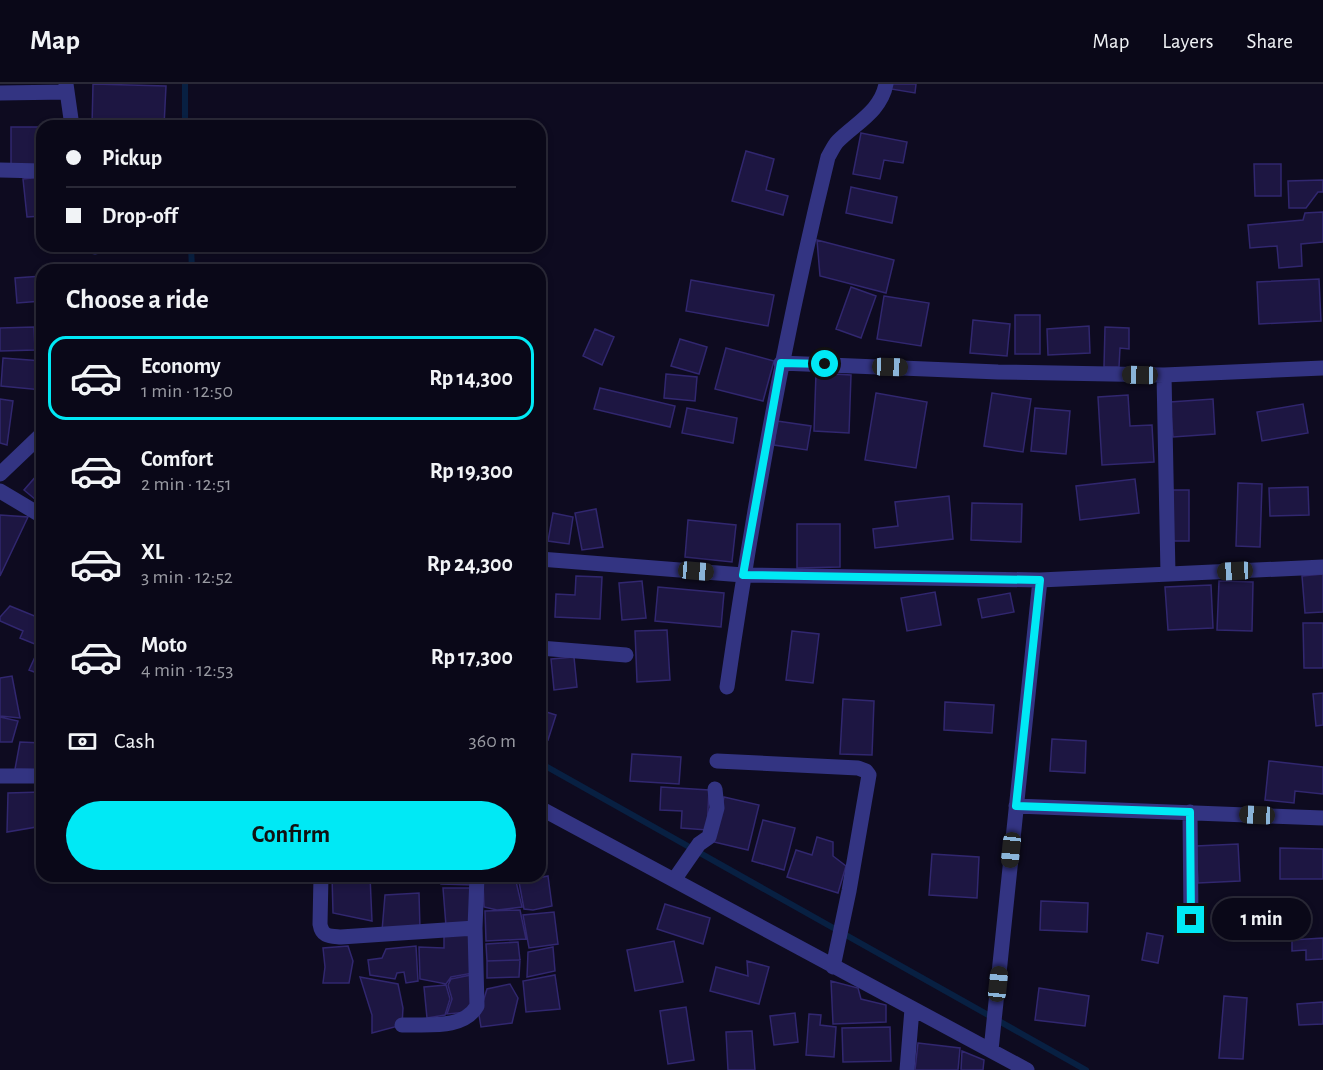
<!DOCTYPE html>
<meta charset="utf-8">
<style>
:root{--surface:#0a0818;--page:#131121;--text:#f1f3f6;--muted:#999aa2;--line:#2a2937;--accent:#00e9f5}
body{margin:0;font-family:"Alegreya Sans",sans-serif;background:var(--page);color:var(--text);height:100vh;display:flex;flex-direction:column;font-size:22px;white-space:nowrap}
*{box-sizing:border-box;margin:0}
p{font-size:20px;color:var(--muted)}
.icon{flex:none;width:33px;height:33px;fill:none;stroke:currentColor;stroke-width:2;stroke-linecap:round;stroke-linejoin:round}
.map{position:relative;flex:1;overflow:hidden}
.panel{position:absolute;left:36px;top:180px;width:510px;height:618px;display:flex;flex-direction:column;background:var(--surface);border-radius:18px;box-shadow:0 3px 9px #0003,0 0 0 2px var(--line)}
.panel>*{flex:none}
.top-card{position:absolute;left:36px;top:36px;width:510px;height:132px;border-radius:18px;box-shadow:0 3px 9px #0003,0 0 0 2px var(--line);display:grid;align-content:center;height:132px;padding:0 30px;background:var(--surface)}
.end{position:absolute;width:27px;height:27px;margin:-14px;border:8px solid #00e9f5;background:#111;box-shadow:0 0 0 3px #111}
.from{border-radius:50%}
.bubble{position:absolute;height:42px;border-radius:21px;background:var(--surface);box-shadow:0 3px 9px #0003,0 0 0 2px var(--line);font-size:20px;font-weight:700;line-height:42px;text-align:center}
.car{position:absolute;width:18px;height:36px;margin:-18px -9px;border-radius:8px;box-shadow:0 0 4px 2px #0007;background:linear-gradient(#222 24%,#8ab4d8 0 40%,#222 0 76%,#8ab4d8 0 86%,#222 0)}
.top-card b{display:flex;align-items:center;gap:21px;height:57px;font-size:22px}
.top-card b+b{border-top:2px solid var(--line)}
.top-card i{width:15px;height:15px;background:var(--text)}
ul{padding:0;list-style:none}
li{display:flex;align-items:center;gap:18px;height:84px;margin:0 12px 9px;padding:0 18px;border:3px solid transparent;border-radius:18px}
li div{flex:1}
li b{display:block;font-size:22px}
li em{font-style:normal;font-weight:700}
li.on{border-color:var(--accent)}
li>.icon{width:54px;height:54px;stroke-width:1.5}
h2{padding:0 30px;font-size:27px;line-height:72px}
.pay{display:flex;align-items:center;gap:15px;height:66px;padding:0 30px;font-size:22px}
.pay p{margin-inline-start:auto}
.primary-button{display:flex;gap:12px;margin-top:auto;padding:12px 30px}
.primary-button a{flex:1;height:69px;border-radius:36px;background:var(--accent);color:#111;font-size:24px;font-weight:700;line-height:69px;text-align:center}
header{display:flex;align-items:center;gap:36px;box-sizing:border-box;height:84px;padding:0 30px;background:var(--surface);border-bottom:2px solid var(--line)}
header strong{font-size:28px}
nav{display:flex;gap:33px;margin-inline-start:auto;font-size:21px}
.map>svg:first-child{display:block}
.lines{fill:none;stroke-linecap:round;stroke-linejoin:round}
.stream{stroke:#082042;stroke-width:6}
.building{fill:#1d1642;stroke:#31276f;stroke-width:1.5}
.minor{stroke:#333482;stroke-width:15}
.route{stroke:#00e9f5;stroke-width:8}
</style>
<header>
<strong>Map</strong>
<nav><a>Map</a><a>Layers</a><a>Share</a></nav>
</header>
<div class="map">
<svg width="1323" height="986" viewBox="0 0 1323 986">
<rect width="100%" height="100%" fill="#0e0b20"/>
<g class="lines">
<path class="stream" d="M185,0V42
M191,162L192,186
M540,679L1086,986"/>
</g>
<path class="building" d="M93,0L166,2L164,42H92Z
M892,0H916L915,9L891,5Z
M11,43H42V81H11Z
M861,49L907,58L903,79L884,76L880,95L853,90Z
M746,67L774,75L766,106L788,112L783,131L732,117Z
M1254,80H1281V112H1255Z
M42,93V132L27,133L23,95Z
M1323,96V108H1318L1306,124H1289L1288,97Z
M851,103L897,113L892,139L846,129Z
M1323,128V158L1301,160L1302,182L1279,184L1277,162L1250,164L1248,141L1303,136L1305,129Z
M817,156L894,176L886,209L820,192Z
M42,192V217L17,219L15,194Z
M1319,195L1321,237L1259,240L1257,198Z
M691,196L774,211L768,242L686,227Z
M851,203L876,212L861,254L836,245Z
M884,212L929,219L921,262L877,255Z
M1015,231H1040V270H1015Z
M973,236L1010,240L1007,272L970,269Z
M1089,242L1090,269L1048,271L1047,245Z
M34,243L35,266L0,267V244Z
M1105,243L1129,244V265L1120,264L1119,283H1104Z
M595,245L614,253L602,281L583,272Z
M680,255L707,263L699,290L671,282Z
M726,264L774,277L763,317L715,305Z
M3,274L42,277V306L1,302Z
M816,289L851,291L849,349L814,347Z
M666,290L697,293L695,317L664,314Z
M600,304L675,322L670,343L594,325Z
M876,309L927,318L916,384L865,376Z
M992,309L1031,315L1023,368L984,362Z
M1128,311L1130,342L1152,341L1154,378L1102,381L1098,313Z
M0,315L13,317L7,361L0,359Z
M1213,315L1215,350L1173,353L1170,318Z
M1303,320L1308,349L1262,357L1257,328Z
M687,324L737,334L733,359L682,349Z
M1035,324L1070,327L1066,370L1031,367Z
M777,337L811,342L807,366L774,361Z
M38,390L42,392V421L24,406Z
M1135,395L1139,429L1080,436L1076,402Z
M1238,399L1262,400L1260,463L1236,462Z
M1308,403L1309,431L1270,432L1269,404Z
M1173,406H1189V457H1173Z
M949,412L953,455L875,464L873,445L898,442L895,418Z
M972,419L1022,420L1021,458L971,456Z
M596,425L603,463L582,466L575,429Z
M553,429L573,433L569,460L548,457Z
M0,431L28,433L0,492Z
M688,436L736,441L732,478L685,473Z
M797,440H840V483L797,484Z
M42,479V497L35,494Z
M1323,490V528L1305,529L1302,492Z
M576,492L602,493L600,535L555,533L556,510L575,511Z
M642,497L646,534L622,536L619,499Z
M1219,497L1253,498L1252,547L1217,546Z
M1211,501L1213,544L1168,546L1165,503Z
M658,503L724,509L721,543L655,537Z
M935,508L941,541L907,547L901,514Z
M1010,509L1014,528L982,534L978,515Z
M10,522L42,535V563L20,554L23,547L0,537V533Z
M1303,539H1323V584H1304Z
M667,546L670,596L637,598L635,547Z
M792,547L819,550L813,599L786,596Z
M40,562L42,563V591L29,586Z
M574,573L577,603L554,606L551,575Z
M540,582L547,583L543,602L540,601Z
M12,592L20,634L0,632V594Z
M1323,609V641L1316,642L1313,610Z
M843,615L874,617L872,671L840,670Z
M945,618L994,621L992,649L944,646Z
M540,626L556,631L548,656L540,654Z
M0,633L18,637L12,658H0Z
M1052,655L1086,657L1085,689L1050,687Z
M20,658L42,659V686L15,685Z
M632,670L681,673L679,700L630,697Z
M1269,677L1323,683V710L1295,707L1294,719L1265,716Z
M661,703L709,706L707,746L681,744L682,727L660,726Z
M42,708V742L7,748L8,709Z
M724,713L759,721L748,766L714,758Z
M763,736L795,744L784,786L752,777Z
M817,753L833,758V772L846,782L838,809L787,793L796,766L812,771Z
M1238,760L1240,797L1198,799L1196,762Z
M1280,764L1323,765V795H1280Z
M932,770L979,773L977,814L929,811Z
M332,792H370L372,837L333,829Z
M440,792H474V801L441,800Z
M483,792H515V793L483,796Z
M548,792L552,822L533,826L524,825L519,798Z
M515,793L522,823L497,826L484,823L483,799Z
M443,804H472L473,840L446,842Z
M419,809L420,845L382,847L385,811Z
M1041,817L1088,819L1087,848L1040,846Z
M665,820L710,834L703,860L657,845Z
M520,826L526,855L486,857L485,827Z
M554,828L558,860L529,864L523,831Z
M472,847L473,889L451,893L446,900L420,895L419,863L444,864V849Z
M1147,849L1163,852L1158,879L1142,876Z
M1323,854V875L1306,876V866L1292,867V856Z
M674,857L683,898L635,907L627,866Z
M518,858L520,876L487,877L486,860Z
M348,862L353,877L349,899H323L325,883L323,864Z
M416,862L418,897L406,899L404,888L397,889L395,895L370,891L368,876L382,874L386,865Z
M553,863L555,887L527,893L528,868Z
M520,876L519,893L487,894V877Z
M747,877L769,883L759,920L710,907L716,883L748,892Z
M471,891L474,914L468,928L447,930L452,915L448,901L451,895Z
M555,891L560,925L526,928L523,897Z
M360,893L398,900L403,924L402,941L372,949V931Z
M831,897L858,904L861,915L886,921V938L833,940Z
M510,900L518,914L512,939L481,943L479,931L487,905Z
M446,901L450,915L445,931L427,934L424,903Z
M1039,904L1089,912L1085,942L1035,936Z
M1224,912L1247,914L1243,975L1219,974Z
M1323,918V940L1299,941L1297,920Z
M686,923L694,976L668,980L660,927Z
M795,929L798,958L774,961L770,932Z
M809,930L821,931L820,941L836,943L834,973L806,971Z
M890,943L891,977L843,978L842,944Z
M752,947L755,986H728L726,948Z
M918,959L960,964L958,986H915Z
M962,967L984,976L983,986H961Z"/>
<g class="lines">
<path class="minor" d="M66,0L72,42
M0,9L67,8
M0,86L42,87
M95,162V163
M781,279L998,288L1164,291L1323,284
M1164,291L1168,490
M0,390L42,350
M0,407L42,432
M540,475L743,491L1040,496L1323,483
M540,564L626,571
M727,603C753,425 785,248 828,73C831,68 834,61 838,57C856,39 881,27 886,0
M717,677L858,684L866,687L869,691L849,807L833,883
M0,692H42
M1016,722L1323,734
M540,724L1027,986
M1190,728L1191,836
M321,792L320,840C322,853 330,852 341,853L475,844
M674,796L699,760L709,753L717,724L715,705
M402,941C427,940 463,946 477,922L475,844L477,792
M991,966L1040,496
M907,986L912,925"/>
</g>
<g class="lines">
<path class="route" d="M825,280L781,279L743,491L1040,496L1016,722L1190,728L1191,836"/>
</g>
</svg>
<i class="end from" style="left:825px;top:280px"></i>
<i class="end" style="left:1191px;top:836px"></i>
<div class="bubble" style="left:1212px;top:814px;width:99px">1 min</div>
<i class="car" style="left:890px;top:283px;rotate:92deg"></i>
<i class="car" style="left:1140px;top:291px;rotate:271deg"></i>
<i class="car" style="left:696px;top:487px;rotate:95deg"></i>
<i class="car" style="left:1235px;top:487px;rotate:267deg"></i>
<i class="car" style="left:1257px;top:731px;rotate:273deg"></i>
<i class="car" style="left:1011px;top:766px;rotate:186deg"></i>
<i class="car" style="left:998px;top:900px;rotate:6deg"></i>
<div class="top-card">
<b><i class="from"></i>Pickup</b>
<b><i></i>Drop-off</b>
</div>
<section class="panel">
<h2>Choose a ride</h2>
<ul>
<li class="on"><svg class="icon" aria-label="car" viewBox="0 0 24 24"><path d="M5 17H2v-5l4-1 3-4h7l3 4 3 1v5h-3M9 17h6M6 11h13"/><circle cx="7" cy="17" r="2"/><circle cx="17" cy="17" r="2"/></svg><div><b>Economy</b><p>1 min · 12:50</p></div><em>Rp 14,300</em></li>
<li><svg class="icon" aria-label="car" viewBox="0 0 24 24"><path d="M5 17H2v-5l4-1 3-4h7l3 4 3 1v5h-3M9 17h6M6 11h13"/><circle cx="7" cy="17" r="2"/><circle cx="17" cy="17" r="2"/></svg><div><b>Comfort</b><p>2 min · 12:51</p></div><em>Rp 19,300</em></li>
<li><svg class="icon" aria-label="car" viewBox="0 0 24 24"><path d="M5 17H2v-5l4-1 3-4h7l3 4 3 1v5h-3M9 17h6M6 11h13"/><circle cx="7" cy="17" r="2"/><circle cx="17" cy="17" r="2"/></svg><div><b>XL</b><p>3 min · 12:52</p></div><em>Rp 24,300</em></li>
<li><svg class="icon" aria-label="car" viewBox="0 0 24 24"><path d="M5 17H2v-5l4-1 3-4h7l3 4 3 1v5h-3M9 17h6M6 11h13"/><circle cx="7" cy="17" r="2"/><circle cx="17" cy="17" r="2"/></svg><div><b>Moto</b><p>4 min · 12:53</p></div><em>Rp 17,300</em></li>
</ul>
<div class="pay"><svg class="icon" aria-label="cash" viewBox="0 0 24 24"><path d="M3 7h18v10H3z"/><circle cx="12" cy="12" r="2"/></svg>Cash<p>360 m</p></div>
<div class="primary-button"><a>Confirm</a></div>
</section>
</div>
